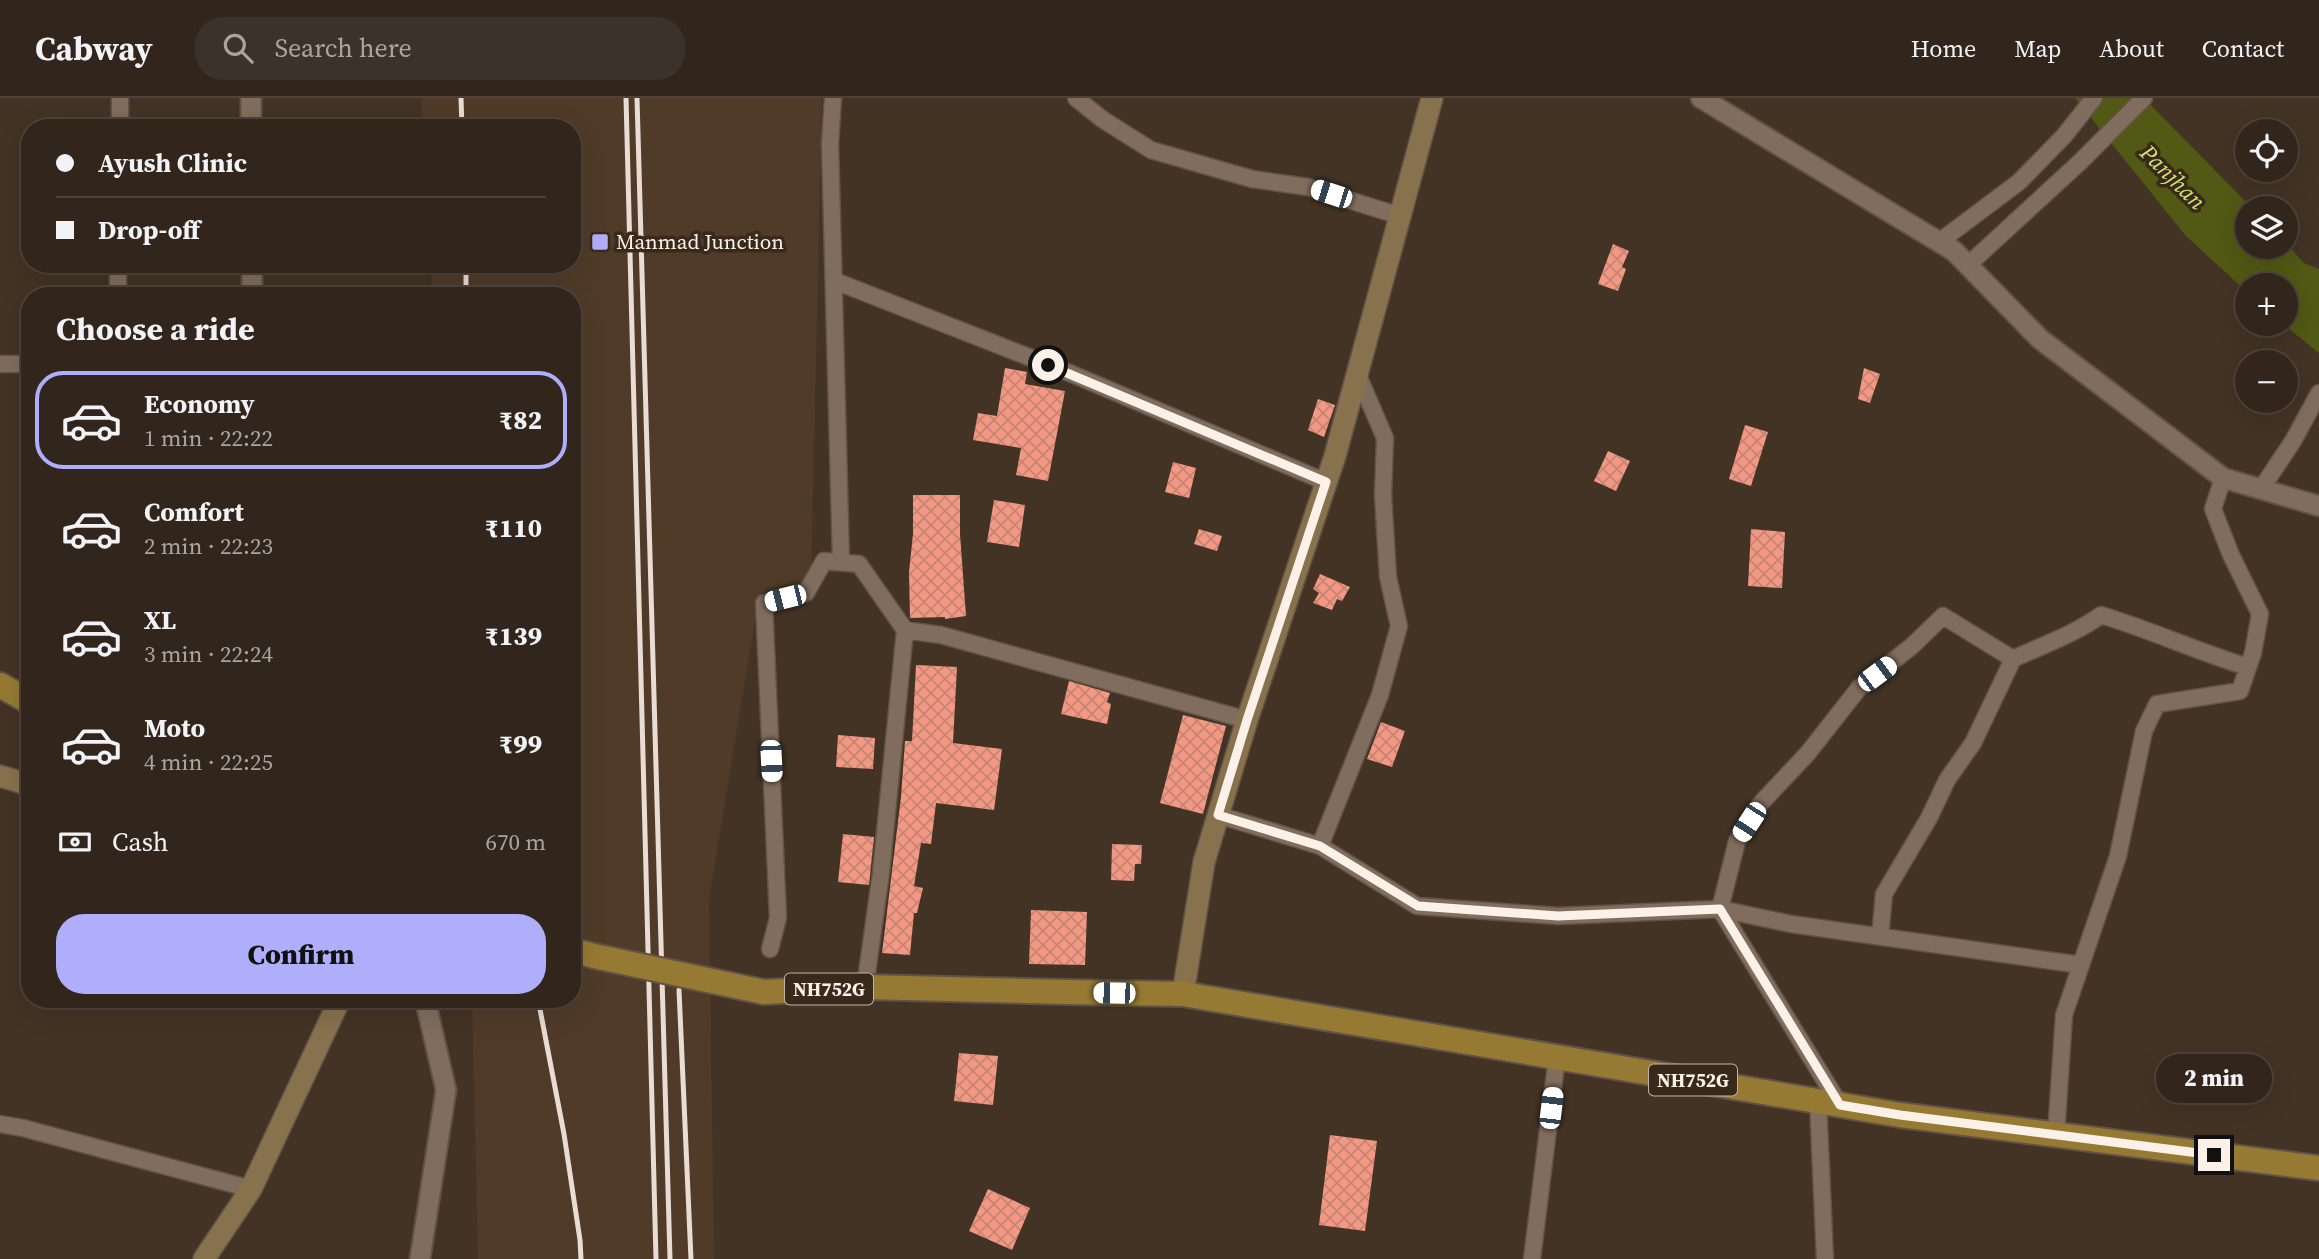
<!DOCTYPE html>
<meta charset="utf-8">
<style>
:root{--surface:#32261c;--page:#3d3229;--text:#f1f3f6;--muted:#a8a5a3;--line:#4d433b;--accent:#afaefa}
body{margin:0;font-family:"Source Serif 4",serif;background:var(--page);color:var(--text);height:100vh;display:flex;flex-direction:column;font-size:26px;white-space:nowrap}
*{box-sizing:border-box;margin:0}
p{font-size:23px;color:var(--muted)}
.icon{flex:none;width:38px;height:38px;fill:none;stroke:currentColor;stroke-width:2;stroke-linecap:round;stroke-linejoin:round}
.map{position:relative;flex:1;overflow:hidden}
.side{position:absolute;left:21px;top:189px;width:560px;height:721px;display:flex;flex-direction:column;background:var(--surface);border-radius:28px;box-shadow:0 7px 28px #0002,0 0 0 2px var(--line)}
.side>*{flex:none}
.guide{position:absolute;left:21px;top:21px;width:560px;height:154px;border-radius:28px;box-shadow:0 7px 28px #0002,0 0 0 2px var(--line);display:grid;align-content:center;height:154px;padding:0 35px;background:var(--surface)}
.fabs{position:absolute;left:2235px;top:21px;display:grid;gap:14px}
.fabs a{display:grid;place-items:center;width:63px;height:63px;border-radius:50%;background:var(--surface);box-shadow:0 7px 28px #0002,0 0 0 2px var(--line);font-size:35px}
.end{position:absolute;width:32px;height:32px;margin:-16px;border:9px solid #fcf1e9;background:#111;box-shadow:0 0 0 4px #111}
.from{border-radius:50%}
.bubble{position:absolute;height:49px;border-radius:24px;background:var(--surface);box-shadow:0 7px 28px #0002,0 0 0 2px var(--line);font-size:23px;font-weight:800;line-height:49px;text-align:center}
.car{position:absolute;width:21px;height:42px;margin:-21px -10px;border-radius:9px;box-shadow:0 0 5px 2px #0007;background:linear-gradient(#fff 24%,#345 0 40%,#fff 0 76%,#345 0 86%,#fff 0)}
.guide b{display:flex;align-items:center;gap:24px;height:66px;font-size:26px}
.guide b+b{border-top:2px solid var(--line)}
.guide i{width:18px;height:18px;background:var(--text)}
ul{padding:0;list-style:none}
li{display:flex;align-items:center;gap:21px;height:98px;margin:0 14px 10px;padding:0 21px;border:4px solid transparent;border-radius:28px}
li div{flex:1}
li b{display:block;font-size:26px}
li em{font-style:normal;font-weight:800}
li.active{border-color:var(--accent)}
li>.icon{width:63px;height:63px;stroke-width:1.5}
h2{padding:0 35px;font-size:32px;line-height:84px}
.pay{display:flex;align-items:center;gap:18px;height:77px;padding:0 35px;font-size:26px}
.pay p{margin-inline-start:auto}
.action{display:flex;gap:14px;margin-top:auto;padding:14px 35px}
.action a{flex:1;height:80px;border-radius:28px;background:var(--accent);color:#111;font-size:28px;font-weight:800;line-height:80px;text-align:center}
header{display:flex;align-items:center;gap:42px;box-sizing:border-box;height:98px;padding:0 35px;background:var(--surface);border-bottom:2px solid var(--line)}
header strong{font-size:33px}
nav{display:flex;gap:38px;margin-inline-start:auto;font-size:24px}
.search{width:490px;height:63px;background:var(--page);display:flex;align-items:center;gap:18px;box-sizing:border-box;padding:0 24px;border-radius:28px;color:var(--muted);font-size:26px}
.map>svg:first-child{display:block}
.built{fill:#503b28}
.water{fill:#515914}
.building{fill:url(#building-cross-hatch)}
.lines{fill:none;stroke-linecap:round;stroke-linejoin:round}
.minor-casing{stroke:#605246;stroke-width:19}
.tertiary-casing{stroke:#605246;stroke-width:23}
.secondary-casing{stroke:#605246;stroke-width:24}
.trunk-casing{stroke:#605246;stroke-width:28}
.minor{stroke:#806d5e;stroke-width:16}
.tertiary{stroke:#806d5e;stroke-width:19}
.secondary{stroke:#88724e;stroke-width:21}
.trunk{stroke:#967a33;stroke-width:24}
.rail{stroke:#e8dcd4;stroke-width:5}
.trunk-bridge-casing{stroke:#605246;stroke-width:28;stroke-linecap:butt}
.trunk-bridge{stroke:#967a33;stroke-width:24}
.route{stroke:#fcf1e9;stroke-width:9}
.poi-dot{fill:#afaefa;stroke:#38291b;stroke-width:2.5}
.labels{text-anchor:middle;stroke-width:7;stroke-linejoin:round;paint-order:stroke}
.shield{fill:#38291b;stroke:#c1b5ab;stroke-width:2}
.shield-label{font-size:19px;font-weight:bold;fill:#fcf1e9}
.poi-label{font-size:21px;fill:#fcf1e9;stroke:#38291b;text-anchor:start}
.water-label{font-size:23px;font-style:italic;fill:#d1e16d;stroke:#38291b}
</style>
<header>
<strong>Cabway</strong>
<div class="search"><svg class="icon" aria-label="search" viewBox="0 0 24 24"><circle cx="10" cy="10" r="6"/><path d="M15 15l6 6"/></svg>Search here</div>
<nav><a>Home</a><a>Map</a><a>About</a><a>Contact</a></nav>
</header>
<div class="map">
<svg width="2319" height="1161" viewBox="0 0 2319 1161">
<defs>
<pattern id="building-cross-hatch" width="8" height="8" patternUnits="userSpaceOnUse" patternTransform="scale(1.75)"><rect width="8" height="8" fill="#f29883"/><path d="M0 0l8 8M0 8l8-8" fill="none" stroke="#c88474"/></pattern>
</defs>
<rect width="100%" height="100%" fill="#433325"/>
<path class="built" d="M421,0H822L811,484L759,498L709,801L714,1161H478L472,901H572V198H432L431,166H572V30H423Z"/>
<path class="water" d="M2075,0H2144L2252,110H2247V149H2286V145L2304,165L2319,171V255L2283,226H2286V187H2247V194L2186,138Z"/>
<path class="building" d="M1613,146L1629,153L1622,169L1626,171L1618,193L1598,186Z
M1005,270L1027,274L1025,286L1065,293L1048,383L1016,377L1021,350L973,342L978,315L997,318Z
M1864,270L1880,276L1870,305L1858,301Z
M1318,301L1335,307L1324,339L1308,332Z
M1745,327L1768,334L1751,388L1729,381Z
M1608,353L1630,363L1616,393L1594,383Z
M1173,364L1196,370L1189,400L1165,394Z
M913,397H960V436L966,518L945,521V519L910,520L909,474L913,436Z
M994,402L1025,407L1019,449L987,444Z
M1199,431L1222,438L1217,453L1194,446Z
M1751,431L1785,434L1782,490L1748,488Z
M1320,476L1350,489L1342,503L1337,501L1332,512L1313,505L1319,495L1313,491Z
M916,567L957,569L953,645L1002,651L994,712L936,705L931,746L921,745L914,788L923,790L917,815H914L910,857L882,855L901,699L905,643H912Z
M1069,583L1110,595L1107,604L1111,606L1107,626L1061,616Z
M1183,617L1226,628L1203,716L1160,705Z
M1381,624L1405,633L1392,669L1367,661Z
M838,637L875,640L873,671L836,669Z
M843,736L874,739L869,787L838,784Z
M1112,746L1142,747L1141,766H1135L1134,783L1111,782Z
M1031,812L1087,814L1085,867L1029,866Z
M959,955L998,958L993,1007L954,1003Z
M1330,1037L1377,1043L1365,1133L1319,1127Z
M988,1091L1030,1110L1012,1152L969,1133Z"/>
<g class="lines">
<defs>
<path id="minor" d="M833,0L830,46L841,464
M1076,0L1102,21L1151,52L1252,81L1308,89L1400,118
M120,30V0
M1939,144L2019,84L2064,38L2094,0
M1968,167L2080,64L2144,0
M835,183L1072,276L1326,384
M118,198V166
M0,266H30
M2261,391L2293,343L2319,295
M1218,717L1320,748L1380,597L1399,528L1388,479L1383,397L1385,340L1357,275
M1320,748L1417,808L1558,818L1720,811L1840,1007
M1880,839L1884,796L1929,720L1947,682L1973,645L2013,561
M770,851L778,820L764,505L806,495L824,463L859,466L905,532
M2081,867L1791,826L1720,811L1737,743L1761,705L1808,655L1859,590L1912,548L1943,518L2013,561C2043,547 2075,536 2101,517C2151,532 2198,554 2248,569
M865,889L881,775L905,532L941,537L1247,622
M1818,1003L1825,1161
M0,1026L23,1030L251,1091
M2056,1037L2064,917L2118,758L2144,633L2157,606L2240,593L2253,555L2260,516L2231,457L2213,411L2223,380
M1532,1161L1557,959"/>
<path id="tertiary" d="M251,0V30
M1701,0L1954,153L2040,241L2223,380L2319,408
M252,166V198
M420,1161L446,992L425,901"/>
<path id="secondary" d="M0,678L30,687
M1183,896L1204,764L1247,622L1335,358L1432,0
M204,1161L251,1091L340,901"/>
<path id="trunk" d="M0,587L30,604
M572,852L594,858
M1067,894L1183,896L1900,1017L2319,1070"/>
</defs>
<use href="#minor" class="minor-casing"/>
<use href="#tertiary" class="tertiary-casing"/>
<use href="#secondary" class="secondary-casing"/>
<use href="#trunk" class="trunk-casing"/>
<use href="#minor" class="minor"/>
<use href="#tertiary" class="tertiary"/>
<use href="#secondary" class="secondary"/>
<use href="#trunk" class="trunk"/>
<path class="rail" d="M461,0L462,30
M626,0L656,1161
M637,0L670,1161
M466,166V198
M679,892L691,1161
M538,901L564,1036L580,1142L581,1161"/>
<defs>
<path id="trunk-bridge" d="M594,858L764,894L865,889L1067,894"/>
</defs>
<use href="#trunk-bridge" class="trunk-bridge-casing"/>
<use href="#trunk-bridge" class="trunk-bridge"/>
</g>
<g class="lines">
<path class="route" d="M1048,267L1326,384L1247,622L1218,717L1320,748L1418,808L1558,818L1720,811L1840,1007L1900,1017L2214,1057"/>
</g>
<rect class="poi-dot" x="591" y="135" width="18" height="18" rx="3.5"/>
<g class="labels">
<g class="shield">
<rect x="785" y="875.5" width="88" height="31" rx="5"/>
<rect x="1649" y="966.5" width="88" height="31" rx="5"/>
</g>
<g class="shield-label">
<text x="829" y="898">NH752G</text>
<text x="1693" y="989">NH752G</text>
</g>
<g class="poi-label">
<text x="616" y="151">Manmad Junction</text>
</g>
<g class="water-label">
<text transform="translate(2173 79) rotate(45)" y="8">Panjhan</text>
</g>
</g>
</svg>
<div class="fabs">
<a><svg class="icon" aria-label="locate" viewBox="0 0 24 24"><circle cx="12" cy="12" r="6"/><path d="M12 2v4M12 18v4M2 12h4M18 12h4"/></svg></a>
<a><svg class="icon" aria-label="layers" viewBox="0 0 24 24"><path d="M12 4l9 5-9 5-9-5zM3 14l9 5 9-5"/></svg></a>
<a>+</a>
<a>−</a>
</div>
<i class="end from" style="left:1048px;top:267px"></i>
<i class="end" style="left:2214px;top:1057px"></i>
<div class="bubble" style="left:2156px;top:956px;width:116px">2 min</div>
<i class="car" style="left:1331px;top:96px;rotate:288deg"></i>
<i class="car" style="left:785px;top:500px;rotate:256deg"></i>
<i class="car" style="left:1877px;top:576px;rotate:53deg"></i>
<i class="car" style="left:771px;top:663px;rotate:177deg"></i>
<i class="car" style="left:1749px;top:724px;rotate:213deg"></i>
<i class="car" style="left:1114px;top:895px;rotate:271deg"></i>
<i class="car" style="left:1551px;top:1010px;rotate:7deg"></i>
<div class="guide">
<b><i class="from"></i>Ayush Clinic</b>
<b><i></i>Drop-off</b>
</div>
<section class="side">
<h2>Choose a ride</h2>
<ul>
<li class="active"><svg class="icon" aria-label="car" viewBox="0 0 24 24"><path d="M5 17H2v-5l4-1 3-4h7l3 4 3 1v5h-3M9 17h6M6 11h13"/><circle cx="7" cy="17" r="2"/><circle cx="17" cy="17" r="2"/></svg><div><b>Economy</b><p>1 min · 22:22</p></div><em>₹82</em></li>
<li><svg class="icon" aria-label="car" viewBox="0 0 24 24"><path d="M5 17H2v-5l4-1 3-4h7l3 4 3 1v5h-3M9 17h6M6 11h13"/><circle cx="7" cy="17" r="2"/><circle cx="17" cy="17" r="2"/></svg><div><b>Comfort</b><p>2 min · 22:23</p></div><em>₹110</em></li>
<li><svg class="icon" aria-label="car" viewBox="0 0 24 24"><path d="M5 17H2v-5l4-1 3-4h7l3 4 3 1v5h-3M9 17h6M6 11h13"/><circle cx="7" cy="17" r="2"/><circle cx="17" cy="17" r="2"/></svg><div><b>XL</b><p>3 min · 22:24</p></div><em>₹139</em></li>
<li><svg class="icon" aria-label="car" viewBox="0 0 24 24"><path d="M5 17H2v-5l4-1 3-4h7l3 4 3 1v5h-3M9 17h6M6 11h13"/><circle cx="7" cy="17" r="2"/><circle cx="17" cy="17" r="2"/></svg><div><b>Moto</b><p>4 min · 22:25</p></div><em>₹99</em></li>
</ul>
<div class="pay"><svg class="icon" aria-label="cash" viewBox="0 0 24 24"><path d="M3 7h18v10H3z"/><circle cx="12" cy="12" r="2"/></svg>Cash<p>670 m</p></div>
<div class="action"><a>Confirm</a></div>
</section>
</div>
